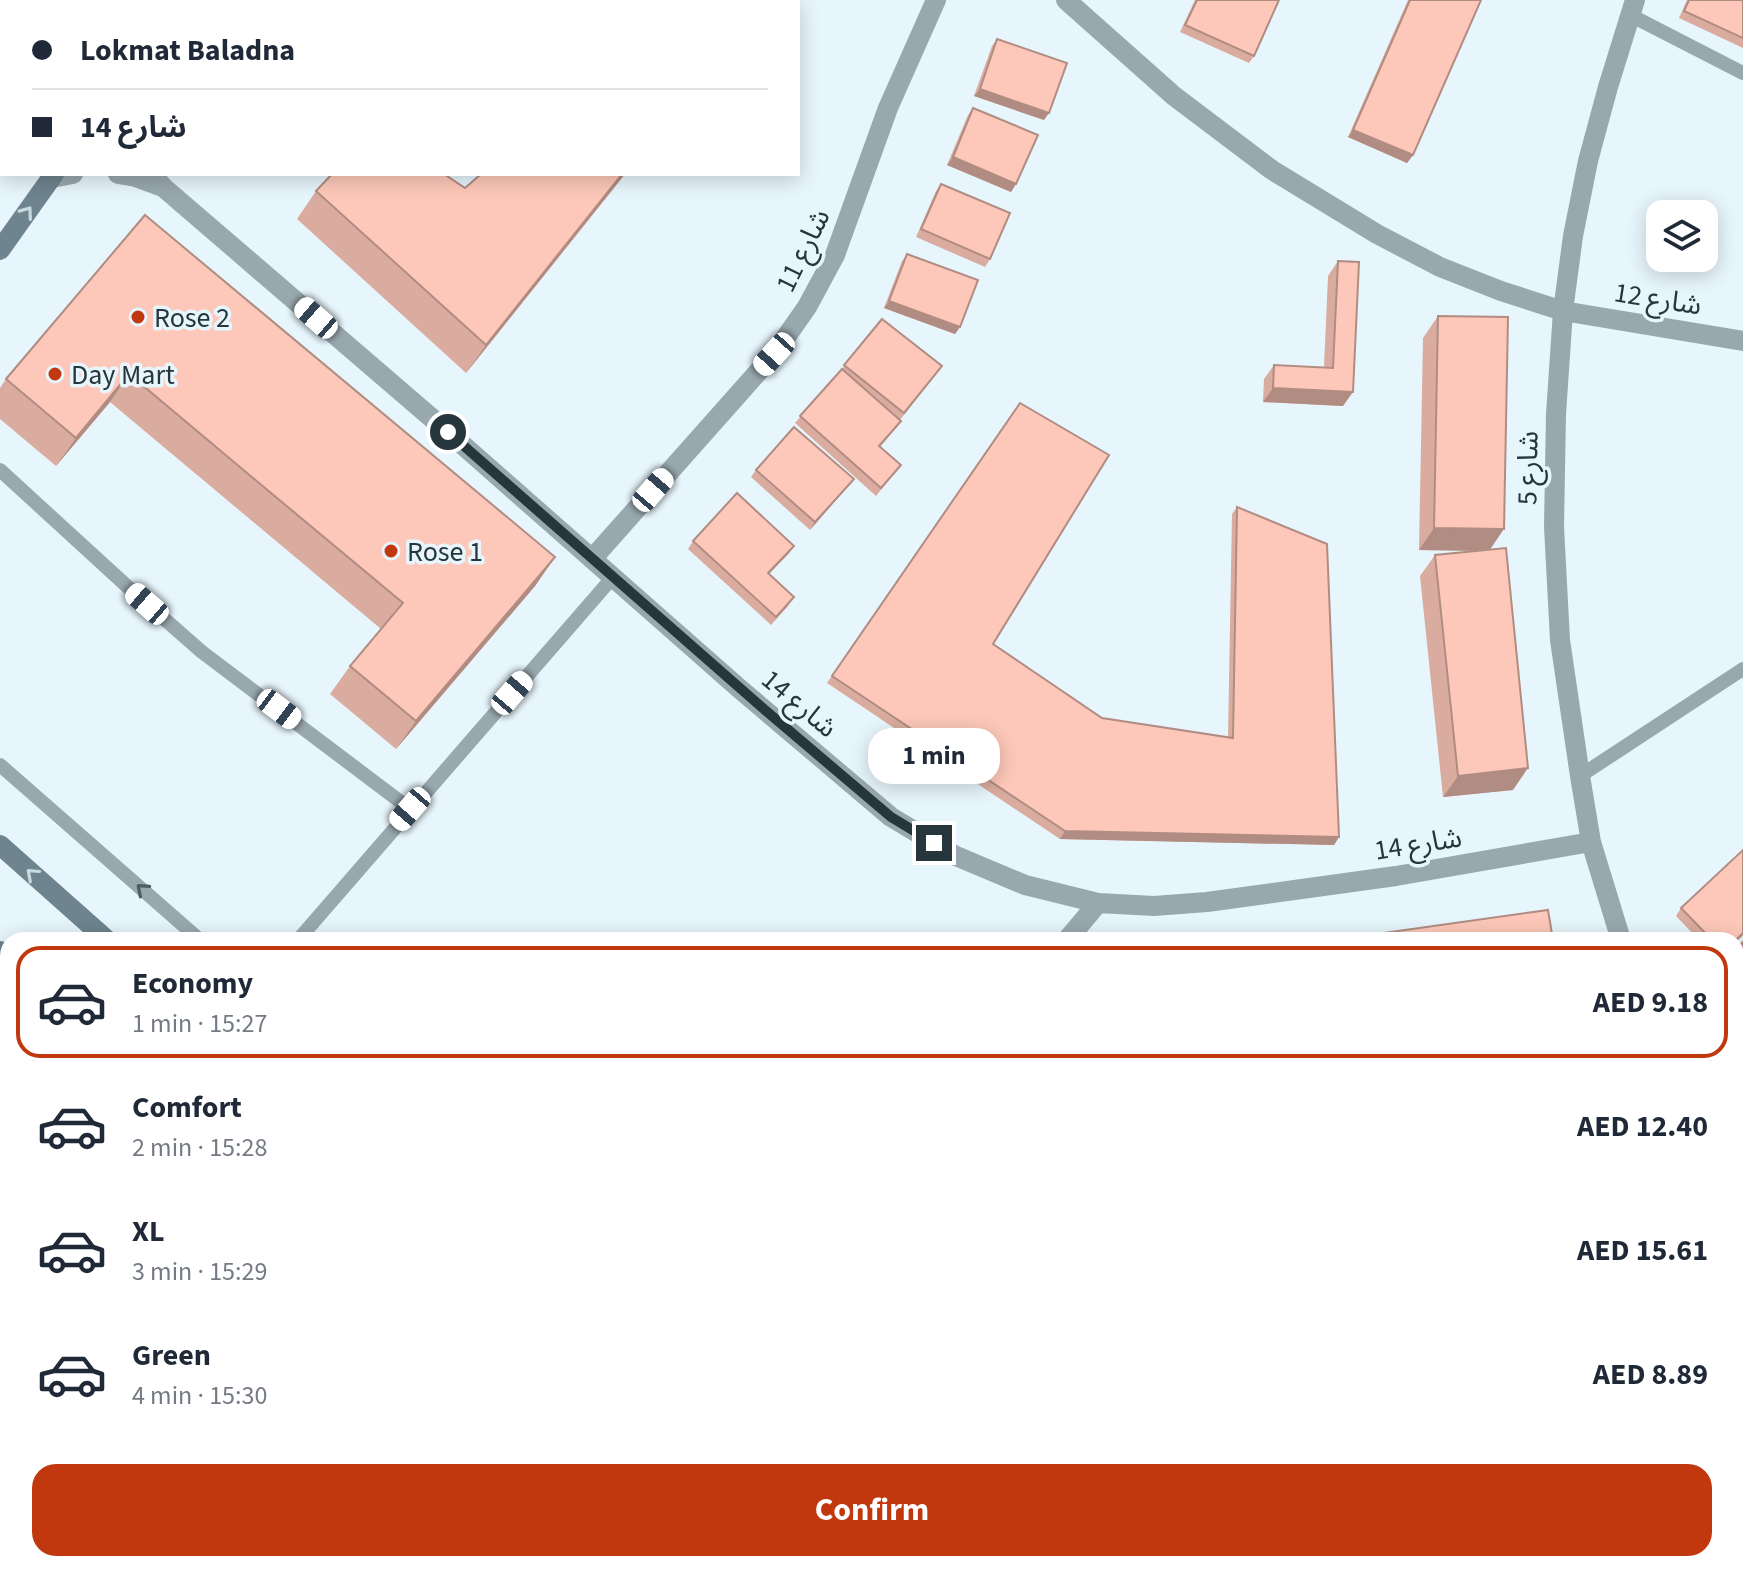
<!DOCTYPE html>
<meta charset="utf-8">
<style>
:root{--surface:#fff;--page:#f6f6f7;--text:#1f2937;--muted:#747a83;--line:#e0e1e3;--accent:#c1380e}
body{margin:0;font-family:"Source Sans 3","Noto Sans Arabic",sans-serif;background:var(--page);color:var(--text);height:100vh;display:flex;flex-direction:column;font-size:30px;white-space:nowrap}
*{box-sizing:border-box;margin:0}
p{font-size:26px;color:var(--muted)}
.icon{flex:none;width:44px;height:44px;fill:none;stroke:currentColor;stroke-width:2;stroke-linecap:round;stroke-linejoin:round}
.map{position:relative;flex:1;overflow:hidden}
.details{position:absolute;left:0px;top:932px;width:1744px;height:640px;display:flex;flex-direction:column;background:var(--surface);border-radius:24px 24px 0 0;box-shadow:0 4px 20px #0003}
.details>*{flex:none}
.top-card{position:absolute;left:0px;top:0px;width:800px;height:176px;box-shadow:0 4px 20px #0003;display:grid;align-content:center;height:176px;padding:0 32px;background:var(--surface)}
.buttons{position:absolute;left:1646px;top:200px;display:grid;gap:16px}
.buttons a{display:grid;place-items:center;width:72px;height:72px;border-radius:16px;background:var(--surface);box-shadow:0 4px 20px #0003;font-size:40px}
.end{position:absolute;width:36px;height:36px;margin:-18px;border:10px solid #27353c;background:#fff;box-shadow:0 0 0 4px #fff}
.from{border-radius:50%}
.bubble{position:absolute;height:56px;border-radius:24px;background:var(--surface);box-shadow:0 4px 20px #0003;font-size:26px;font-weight:700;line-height:56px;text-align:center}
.car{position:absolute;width:24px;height:48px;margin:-24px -12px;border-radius:10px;box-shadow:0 0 6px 2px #0007;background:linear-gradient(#fff 24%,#345 0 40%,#fff 0 76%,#345 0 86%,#fff 0)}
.top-card b{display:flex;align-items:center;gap:28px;height:76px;font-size:30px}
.top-card b+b{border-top:2px solid var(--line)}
.top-card i{width:20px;height:20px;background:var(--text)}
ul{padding:14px 0 0;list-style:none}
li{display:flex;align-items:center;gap:24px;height:112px;margin:0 16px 12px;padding:0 16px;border:4px solid transparent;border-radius:24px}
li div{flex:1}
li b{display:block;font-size:30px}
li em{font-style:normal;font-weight:700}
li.selected{border-color:var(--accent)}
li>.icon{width:72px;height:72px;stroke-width:1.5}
.button{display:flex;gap:16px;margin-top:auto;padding:16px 32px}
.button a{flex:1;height:92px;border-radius:24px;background:var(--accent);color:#fff;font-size:32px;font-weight:700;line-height:92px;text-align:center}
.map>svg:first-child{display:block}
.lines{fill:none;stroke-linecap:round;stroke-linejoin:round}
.lane{stroke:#99a8af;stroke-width:14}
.street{stroke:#99a8af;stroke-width:20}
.secondary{stroke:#6e848e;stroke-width:20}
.wall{fill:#daac9f}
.shaded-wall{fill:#b18c82}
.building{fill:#fdc8b9;stroke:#b18c82;stroke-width:2}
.oneway{stroke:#c9d9e0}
.oneway2{stroke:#4f5d64}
.route{stroke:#27353c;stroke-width:10}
.poi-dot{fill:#c1380e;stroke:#e7f5fc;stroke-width:3}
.labels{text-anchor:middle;stroke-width:7;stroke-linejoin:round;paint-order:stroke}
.street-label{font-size:28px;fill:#27353c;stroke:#e7f5fc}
.poi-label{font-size:28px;fill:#27353c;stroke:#e7f5fc;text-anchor:start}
</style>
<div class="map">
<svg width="1743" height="1572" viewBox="0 0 1743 1572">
<rect width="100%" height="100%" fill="#e7f5fc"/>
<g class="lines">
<path class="lane" d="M1630,15L1743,73
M0,470L129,588L202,652L410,809
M0,765L200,940
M1580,776L1743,669
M298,940L613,577
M0,1025L8,1033"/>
<path class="street" d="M1066,0L1174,96L1272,170L1377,234L1440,267L1501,291L1563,311L1743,341
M118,174L136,177L163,187
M152,174L163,187L448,432L741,690L891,817L956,856L1025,885L1098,903L1154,906L1207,902L1396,876L1591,842
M52,178L73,174
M592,559L774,354L807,307L835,255L888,108L936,0
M1067,940L1098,903
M1621,940L1591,842L1580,776L1560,640L1554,527L1556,414L1563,311L1573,236L1588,161L1608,87L1635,0
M1048,1564L1056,1567L1105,1572
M635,1572V1564"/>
<path class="secondary" d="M38,2L39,0
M157,2L158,0
M0,62L2,59
M0,250L54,174
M0,845L107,940
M0,951L8,958
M1736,1463L1743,1460
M1736,1525L1743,1521
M715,1564L724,1572
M821,1564L830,1572
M1142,1572L1170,1564
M1585,1572L1618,1564"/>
</g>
<path class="wall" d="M595,0H716L715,2H595Z
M1195,0H1279L1254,56L1249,63L1180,32Z
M1408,0H1481L1413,155L1407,163L1348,137Z
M1687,0H1743V48L1679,18Z
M997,39L1044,120L974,96L992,46Z
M973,108L1016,184L1011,192L947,165L968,115Z
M481,174H625L466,373L297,219L316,191L465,188Z
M941,184L990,259L985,267L916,237L936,191Z
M145,215L555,557L535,586L396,749L330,694L350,666L381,629L110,402L56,466L0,419V388L6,379Z
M907,254L960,327L955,334L884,308L902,261Z
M1338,261L1343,406L1263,402L1264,379L1274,365L1324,367L1328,276Z
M1438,316L1490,550L1513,790L1443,797L1420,576L1435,555L1479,551L1419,550L1423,338Z
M882,319L936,374L900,420L901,421L896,428L880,447L901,465L876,496L795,423L841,370Z
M1020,403L993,644L1102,718L1228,737L1232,514L1237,507L1339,837L1334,845L1060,839L827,683Z
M756,470L854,479L810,530L751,477Z
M693,541L794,546L789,553L769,574L789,605L771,625L688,549Z
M1743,850V936L1736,942V940H1699L1676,916L1681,908Z"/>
<path class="shaded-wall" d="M980,89L1049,113L1044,120L974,96Z
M1353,130L1413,155L1407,163L1348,137Z
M953,157L1016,184L1011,192L947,165Z
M622,174H625L466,373L486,345Z
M889,301L960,327L955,334L884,308Z
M129,374L110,402L56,466L76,438Z
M1273,388L1353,392L1343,406L1263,402Z
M854,479L848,486L810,530L815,522Z
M1434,528L1504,529L1489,551L1419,550Z
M794,546L789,553L763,580L768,573Z
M555,557L535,586L396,749L416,721Z
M1528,768L1513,790L1443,797L1458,776Z
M1065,831L1339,837L1334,845L1060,839Z
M1743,1338V1362L1736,1372V1340Z"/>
<path class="building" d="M253,0H328L327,2H252Z
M607,0H716L715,2H607Z
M1197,0H1279L1254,56L1185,25Z
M1410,0H1481L1413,155L1353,130Z
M1689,0H1743V38L1684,11Z
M997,39L1067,63L1049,113L980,89Z
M973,108L1038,135L1016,184L953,157Z
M332,174H444L465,188L481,174H622L486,345L316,191Z
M941,184L1010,213L990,259L921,229Z
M145,215L555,557L416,721L350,666L403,603L265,488L129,374L76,438L6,379Z
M907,254L978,280L960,327L889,301Z
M1338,261L1359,262L1353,392L1273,388L1274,365L1333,368Z
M1438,316L1508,317L1504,529L1434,528Z
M882,319L942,366L904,413L844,365Z
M842,369L901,421L879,446L901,465L881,488L800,416Z
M1020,403L1109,455L993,644L1102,718L1233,738L1237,507L1327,544L1339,837L1065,831L832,676Z
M794,427L854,479L815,522L756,470Z
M737,493L794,546L768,573L794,597L776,617L693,541Z
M1506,548L1528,768L1458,776L1435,555Z
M1743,850V933L1736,940H1712L1681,908Z
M1548,910L1553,940H1334Z
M1743,942V982L1736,989V949Z
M1736,1194L1743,1228V1338L1736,1340Z"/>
<defs><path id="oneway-chevron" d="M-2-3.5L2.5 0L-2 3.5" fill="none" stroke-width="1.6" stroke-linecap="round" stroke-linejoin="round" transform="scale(2)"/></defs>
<g class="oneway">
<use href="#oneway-chevron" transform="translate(27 212) rotate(-54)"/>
<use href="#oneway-chevron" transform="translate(32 874) rotate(-138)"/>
</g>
<use class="oneway2" href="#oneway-chevron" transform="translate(142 889) rotate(-139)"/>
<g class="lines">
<path class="route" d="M448,432L765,710L891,817L934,843"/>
</g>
<g class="poi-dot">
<circle cx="138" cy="317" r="8"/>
<circle cx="55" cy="374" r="8"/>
<circle cx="391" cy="551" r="8"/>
</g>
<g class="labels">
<g class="street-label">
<text transform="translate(802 250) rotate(-64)" y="10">شارع 11</text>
<text transform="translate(1658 298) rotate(9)" y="10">شارع 12</text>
<text transform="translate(1527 468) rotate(-89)" y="10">شارع 5</text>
<text transform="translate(800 703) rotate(40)" y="10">شارع 14</text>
<text transform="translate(1418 843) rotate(-9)" y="10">شارع 14</text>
</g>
<g class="poi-label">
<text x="154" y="327">Rose 2</text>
<text x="71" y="384">Day Mart</text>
<text x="407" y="561">Rose 1</text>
</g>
</g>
</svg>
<div class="buttons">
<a><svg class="icon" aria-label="layers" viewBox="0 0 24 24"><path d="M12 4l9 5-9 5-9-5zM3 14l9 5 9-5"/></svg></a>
</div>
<i class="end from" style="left:448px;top:432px"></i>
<i class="end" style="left:934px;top:843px"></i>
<div class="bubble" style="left:868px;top:728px;width:132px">1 min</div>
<i class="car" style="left:316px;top:318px;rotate:311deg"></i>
<i class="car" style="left:774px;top:354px;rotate:222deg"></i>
<i class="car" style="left:653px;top:490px;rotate:41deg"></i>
<i class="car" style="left:147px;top:604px;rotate:311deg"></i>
<i class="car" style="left:512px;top:693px;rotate:41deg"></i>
<i class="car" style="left:279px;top:709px;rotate:127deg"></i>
<i class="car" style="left:410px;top:809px;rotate:221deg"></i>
<div class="top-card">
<b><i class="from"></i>Lokmat Baladna</b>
<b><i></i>شارع 14</b>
</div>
<section class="details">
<ul>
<li class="selected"><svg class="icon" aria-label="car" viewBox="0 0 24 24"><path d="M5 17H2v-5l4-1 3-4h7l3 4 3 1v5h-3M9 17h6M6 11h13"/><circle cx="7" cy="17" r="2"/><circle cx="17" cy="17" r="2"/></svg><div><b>Economy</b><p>1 min · 15:27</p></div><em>AED 9.18</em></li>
<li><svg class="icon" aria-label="car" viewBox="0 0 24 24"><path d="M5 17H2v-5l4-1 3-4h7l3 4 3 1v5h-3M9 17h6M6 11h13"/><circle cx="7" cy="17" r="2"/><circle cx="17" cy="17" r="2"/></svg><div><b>Comfort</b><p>2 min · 15:28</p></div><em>AED 12.40</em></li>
<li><svg class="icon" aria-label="car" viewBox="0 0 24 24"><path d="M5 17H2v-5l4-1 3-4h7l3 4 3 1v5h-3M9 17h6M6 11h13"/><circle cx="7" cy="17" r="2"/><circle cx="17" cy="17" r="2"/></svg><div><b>XL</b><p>3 min · 15:29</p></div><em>AED 15.61</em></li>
<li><svg class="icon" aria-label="car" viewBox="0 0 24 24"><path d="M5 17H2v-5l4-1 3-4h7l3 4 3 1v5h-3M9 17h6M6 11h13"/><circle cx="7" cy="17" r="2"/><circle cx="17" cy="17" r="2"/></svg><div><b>Green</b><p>4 min · 15:30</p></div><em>AED 8.89</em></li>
</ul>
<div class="button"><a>Confirm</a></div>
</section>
</div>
